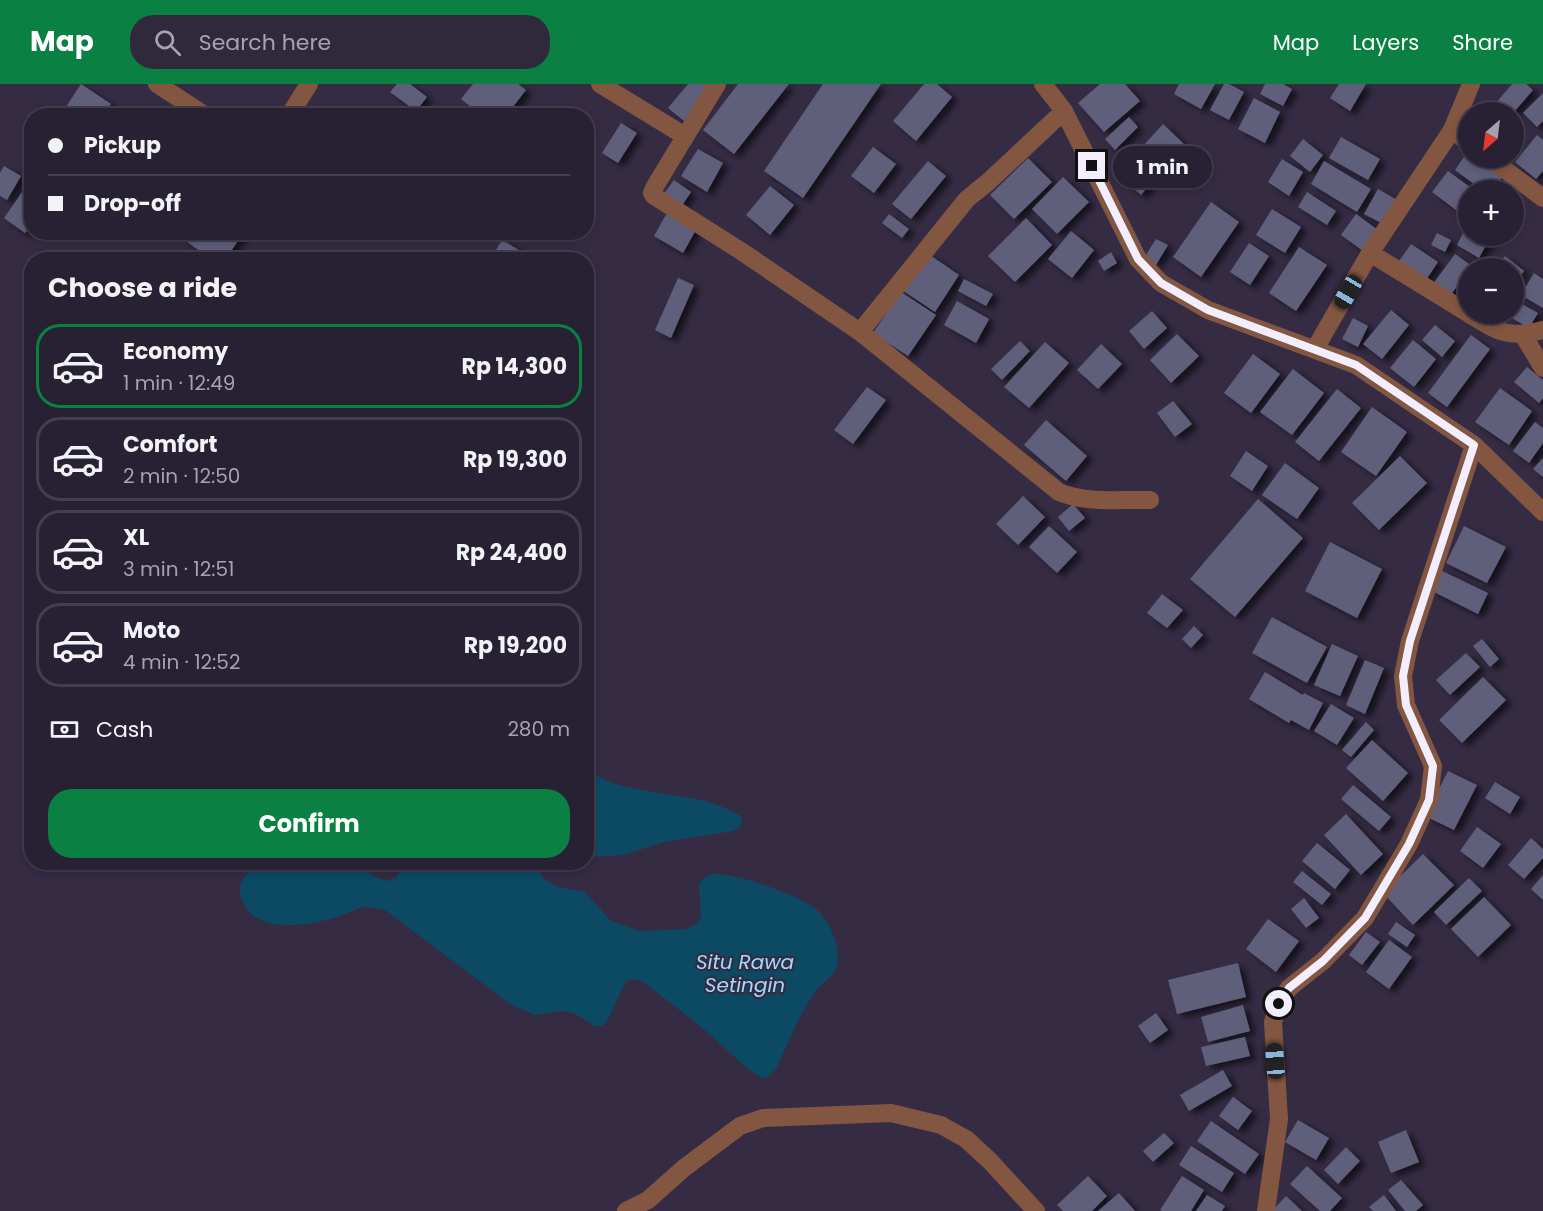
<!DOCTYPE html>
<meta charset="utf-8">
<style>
:root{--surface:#282133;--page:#30293b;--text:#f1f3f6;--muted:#a5a3ac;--line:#443e4e;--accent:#0b8043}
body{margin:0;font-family:Poppins,sans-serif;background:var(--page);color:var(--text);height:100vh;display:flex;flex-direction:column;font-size:22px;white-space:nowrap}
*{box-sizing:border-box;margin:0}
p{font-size:20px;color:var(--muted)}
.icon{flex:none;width:33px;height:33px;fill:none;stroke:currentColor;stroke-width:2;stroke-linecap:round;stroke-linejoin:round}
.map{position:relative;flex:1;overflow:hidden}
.panel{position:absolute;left:24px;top:168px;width:570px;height:618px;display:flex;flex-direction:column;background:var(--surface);border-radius:24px;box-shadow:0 3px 9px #0003,0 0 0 2px var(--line)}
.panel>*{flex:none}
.guide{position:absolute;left:24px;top:24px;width:570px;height:132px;border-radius:24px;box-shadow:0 3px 9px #0003,0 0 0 2px var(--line);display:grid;align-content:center;height:132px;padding:0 24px;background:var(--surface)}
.needle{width:39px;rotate:208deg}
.fabs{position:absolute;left:1458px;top:18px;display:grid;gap:12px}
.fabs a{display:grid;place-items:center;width:66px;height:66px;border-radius:50%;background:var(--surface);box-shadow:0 3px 9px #0003,0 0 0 2px var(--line);font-size:30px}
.end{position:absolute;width:27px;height:27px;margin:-14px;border:8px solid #f3eefe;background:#111;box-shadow:0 0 0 3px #111}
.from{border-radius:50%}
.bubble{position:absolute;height:42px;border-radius:21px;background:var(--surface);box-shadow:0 3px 9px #0003,0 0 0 2px var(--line);font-size:20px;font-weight:700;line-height:42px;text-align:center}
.car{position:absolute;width:18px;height:36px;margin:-18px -9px;border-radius:8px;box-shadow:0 0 4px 2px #0007;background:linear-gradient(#222 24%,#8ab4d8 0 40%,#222 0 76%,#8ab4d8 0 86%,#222 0)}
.guide b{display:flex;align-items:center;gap:21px;height:57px;font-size:22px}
.guide b+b{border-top:2px solid var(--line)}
.guide i{width:15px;height:15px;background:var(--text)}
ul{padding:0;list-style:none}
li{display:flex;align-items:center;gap:18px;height:84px;margin:0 12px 9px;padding:0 12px;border:3px solid var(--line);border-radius:24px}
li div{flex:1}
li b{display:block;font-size:22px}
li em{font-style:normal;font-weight:700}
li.current{border-color:var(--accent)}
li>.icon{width:54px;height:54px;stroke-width:1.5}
h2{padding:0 24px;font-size:27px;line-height:72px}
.pay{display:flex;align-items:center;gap:15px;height:66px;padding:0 24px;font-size:22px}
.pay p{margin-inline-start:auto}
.cta{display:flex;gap:12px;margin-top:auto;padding:12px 24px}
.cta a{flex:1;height:69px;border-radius:24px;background:var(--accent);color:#fff;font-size:24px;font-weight:700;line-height:69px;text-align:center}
header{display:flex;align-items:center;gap:36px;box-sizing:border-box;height:84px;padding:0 30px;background:var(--accent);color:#fff}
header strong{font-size:28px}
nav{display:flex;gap:33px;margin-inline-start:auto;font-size:21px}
.search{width:420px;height:54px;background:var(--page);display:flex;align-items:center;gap:15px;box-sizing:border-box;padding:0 21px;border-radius:24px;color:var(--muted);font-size:22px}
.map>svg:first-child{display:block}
.water{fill:#0c4a64}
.building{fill:#5f5f7b;filter:url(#shadow)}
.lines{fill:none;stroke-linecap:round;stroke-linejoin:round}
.street{stroke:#835641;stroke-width:18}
.route{stroke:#f3eefe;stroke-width:8}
.labels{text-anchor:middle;stroke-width:4.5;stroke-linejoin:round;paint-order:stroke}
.water-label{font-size:20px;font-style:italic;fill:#a1dbfa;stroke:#352c44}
</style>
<header>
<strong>Map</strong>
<div class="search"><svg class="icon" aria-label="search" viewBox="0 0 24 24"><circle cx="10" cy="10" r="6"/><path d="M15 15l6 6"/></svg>Search here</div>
<nav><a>Map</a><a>Layers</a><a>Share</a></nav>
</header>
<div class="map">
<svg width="1543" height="1127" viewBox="0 0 1543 1127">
<defs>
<filter id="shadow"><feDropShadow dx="6" dy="4" stdDeviation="3" flood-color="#0009"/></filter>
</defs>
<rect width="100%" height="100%" fill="#352c44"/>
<path class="water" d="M587,686C631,717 698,703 742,733C742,741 740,743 734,747L664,758L623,771L587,773Z
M259,779H355L375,793L387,797L396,794L404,779H535L542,793L555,802L585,808L610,836L639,847L686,845L697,840L701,833L699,800C702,797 705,793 709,791C728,785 796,811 813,823C828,833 838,857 838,875C838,891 824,896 816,907C799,930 788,959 776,985L768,993L762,994L748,985L698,940L642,897L633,895L626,897L606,939L601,942H595L574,929L564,927L535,931L510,920L385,826C378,825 369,822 362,823C355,825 348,829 340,832C312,841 258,852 243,818C234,798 246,791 259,779Z"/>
<path class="building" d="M81,0L111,20L103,32H60Z
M397,0H410L427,13L416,27L390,8Z
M473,0H518L526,6L506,32H482L461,15Z
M688,0H713L684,37L668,24Z
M738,0H789L734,70L703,46Z
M823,0H881L803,114L764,87Z
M924,0H937L952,13L916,57L893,37Z
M1100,0H1125L1140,17L1104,48L1078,19Z
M1179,0H1215L1201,25L1174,10Z
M1224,0H1229L1244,8L1229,36L1210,26Z
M1265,0H1283L1292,5L1283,22L1260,10Z
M1339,0H1366L1350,27L1330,14Z
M1512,0H1526L1533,6L1514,28H1506L1496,19Z
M1543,9V37L1537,43L1523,29Z
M1254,14L1280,28L1265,59L1238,45Z
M1129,33L1138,43L1115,66L1105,55Z
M621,39L637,49L618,79L602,69Z
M1163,40L1185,61L1166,82L1143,62Z
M1537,51L1543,56V87L1536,95L1515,78Z
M1341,53L1380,75L1368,96L1329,74Z
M1303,55L1323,71L1310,88L1290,72Z
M873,63L896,80L874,109L851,92Z
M698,65L723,79L707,108L681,92Z
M1135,67L1160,88L1141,111L1116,89Z
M1468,67V74H1480L1504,91L1493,106H1482L1455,86Z
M1028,74L1052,98L1014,135L990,111Z
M1282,75L1303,88L1289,112L1268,98Z
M928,77L946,92L911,135L892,120Z
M1324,77L1371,105L1357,128L1311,100Z
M4,82L21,92L7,116L0,112V89Z
M1448,87L1474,106H1468V135L1432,108Z
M1063,93L1089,118L1057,150L1032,125Z
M32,94V140L25,149L4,134Z
M674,96L691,108L681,123L663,111Z
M770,102L794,121L770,151L746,131Z
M1378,105L1399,117L1385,141L1364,130Z
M1307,108L1336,127L1327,141L1298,123Z
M1211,118L1239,138L1201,193L1173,173Z
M1272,125L1301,143L1285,169L1256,151Z
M668,127L697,144L683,169L654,152Z
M889,130L909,145L902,154L882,139Z
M1356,130L1378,146L1363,167L1341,151Z
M1026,134L1052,161L1015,198L988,172Z
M1468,139V152H1491L1479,174L1457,161Z
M1071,147L1094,166L1072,194L1048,175Z
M182,148H239L242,151L225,176H212L179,152Z
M1437,149L1451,156L1445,168L1431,161Z
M1156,155L1168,161L1156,181L1144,174Z
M502,156L524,169L520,176H490Z
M1249,159L1269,172L1250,201L1230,188Z
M1411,160L1438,178L1424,199L1397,180Z
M1299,163L1327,181L1296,227L1269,209Z
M1111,168L1117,179L1104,187L1098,177Z
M927,169L959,191L935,228L902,206Z
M1455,170L1472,182L1450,212L1433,200Z
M1505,172L1524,187L1514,201V184H1495Z
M1534,189L1543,195V224L1521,211Z
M678,194L694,201L671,254L655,246Z
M964,195L993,210L986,222L958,207Z
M901,208L936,231L908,272L873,249Z
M957,217L989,235L976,259L944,241Z
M1518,218L1538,229L1529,244L1510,233Z
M1391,226L1409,241L1382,275L1363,260Z
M1152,227L1167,244L1144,265L1129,247Z
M1353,234L1368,242L1358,263L1342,255Z
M1435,241L1455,257L1442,273L1422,256Z
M1177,250L1199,272L1171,299L1150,276Z
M1471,251L1490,265L1447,323L1428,309Z
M1413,256L1436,275L1414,303L1390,284Z
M1020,257L1030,267L1002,296L991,285Z
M1045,258L1069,279L1029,324L1004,303Z
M1101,260L1122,280L1098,305L1077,286Z
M1253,270L1280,290L1251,329L1224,309Z
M1527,283L1543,296V314L1539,319L1514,298Z
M1293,285L1324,309L1292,351L1260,328Z
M867,303L886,316L853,360L834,346Z
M1500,304L1532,327L1509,361L1475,338Z
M1337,305L1361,324L1319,377L1295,358Z
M1173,317L1192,340L1175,353L1157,329Z
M1372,323L1407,348L1376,392L1341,368Z
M1046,336L1087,372L1066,397L1024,361Z
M1535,338L1543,344V359L1529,379L1513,367Z
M1246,367L1268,382L1252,407L1230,392Z
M1400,372L1427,399L1379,446L1352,419Z
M1543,374V393L1533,385Z
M1285,379L1319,404L1297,435L1262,411Z
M1023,412L1045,433L1018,461L996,440Z
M1258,415L1303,454L1235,533L1190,495Z
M1073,420L1085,434L1069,447L1058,433Z
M1049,442L1077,468L1057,489L1029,463Z
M1464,442L1506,463L1487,499L1446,479Z
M1330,458L1382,485L1357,534L1305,507Z
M1440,486L1488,509L1478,530L1430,506Z
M1162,510L1183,526L1167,544L1147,529Z
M1272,533L1327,563L1307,599L1252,569Z
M1194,542L1203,551L1191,564L1182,555Z
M1482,555L1499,575L1490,583L1473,562Z
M1332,560L1358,572L1340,612L1314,601Z
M1466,569L1480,583L1450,611L1436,596Z
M1365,576L1384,584L1365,630L1346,621Z
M1265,588L1303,611L1304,609L1323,619L1309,646L1291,636L1289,639L1249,615Z
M1483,593L1506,616L1462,659L1439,636Z
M1331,620L1354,634L1337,661L1314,647Z
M1366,638L1374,646L1351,673L1342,666Z
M1372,656L1408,689L1383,717L1346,684Z
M1448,687L1477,701L1454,746L1425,732Z
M1495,698L1520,713L1510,730L1485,714Z
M1353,701L1391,733L1379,747L1341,715Z
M1346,730L1383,770L1361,791L1324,751Z
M1477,743L1501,760L1483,784L1460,767Z
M1531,754L1543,765V774L1524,795L1508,781Z
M1317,759L1350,786L1335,805L1302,777Z
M1423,770L1454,801L1413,841L1383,809Z
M1302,787L1331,810L1322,821L1293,798Z
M1543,791V816L1531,805Z
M1469,794L1482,807L1446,841L1434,828Z
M1484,813L1511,841L1478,873L1451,845Z
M1304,814L1319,834L1306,844L1291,825Z
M1268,835L1299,857L1276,888L1246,865Z
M1396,838L1415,851L1407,863L1388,850Z
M1366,848L1380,858L1362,881L1349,871Z
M1389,856L1412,873L1389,905L1366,888Z
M1238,879L1246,913L1177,930L1168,896Z
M1243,921L1250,947L1208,958L1201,933Z
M1156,929L1168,946L1150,959L1138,942Z
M1245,953L1250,972L1206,982L1201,963Z
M1223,986L1232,1002L1189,1027L1180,1011Z
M1233,1013L1252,1027L1238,1046L1219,1032Z
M1298,1036L1329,1054L1316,1076L1285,1058Z
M1211,1037L1259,1070L1245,1090L1197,1057Z
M1406,1046L1419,1078L1391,1089L1378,1058Z
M1164,1049L1174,1059L1153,1078L1143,1067Z
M1191,1062L1234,1089L1222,1108L1179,1081Z
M1346,1063L1360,1077L1338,1100L1324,1086Z
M1307,1082L1342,1114L1330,1127H1320L1290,1100Z
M1088,1092L1107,1112L1092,1127H1063L1057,1121Z
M1182,1092L1204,1106L1191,1127H1162L1160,1126Z
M1401,1096L1423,1121L1416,1127H1405L1388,1106Z
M1119,1109L1135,1127H1098Z
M1207,1111L1225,1122L1222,1127H1196Z
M1384,1111L1396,1127H1373L1369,1123Z
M1286,1112L1302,1127H1272Z"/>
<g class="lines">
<path class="street" d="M157,0L206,32
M600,0L685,52
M717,0L654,104L652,109L654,112L741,167L860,248L1059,408C1087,420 1121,415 1150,416
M1043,0L1064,27L1138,175L1161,199L1208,226L1356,281L1474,361L1410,557L1403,592L1406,621L1433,682L1429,716L1409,760L1365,834L1323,877L1289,904L1279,920L1273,938L1279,1035L1266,1127
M289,32L309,0
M1452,46L1468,58
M1489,74L1543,114
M1370,169L1468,229
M1469,230C1499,248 1508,255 1543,246
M860,248L967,115L988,98L1064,27
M1523,251L1543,284
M1315,265L1370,169L1452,46L1471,0
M1474,361L1543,428
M626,1127L648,1116L684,1084L740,1042L763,1034L891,1029L941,1041L966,1055L990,1077L1036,1127"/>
</g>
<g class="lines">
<path class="route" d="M1092,82L1138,175L1161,199L1208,226L1356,281L1474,361L1410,557L1403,592L1406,621L1433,682L1429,716L1409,760L1365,834L1323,877L1289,904L1279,920"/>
</g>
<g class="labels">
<g class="water-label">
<text x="745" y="885">Situ Rawa<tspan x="745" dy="23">Setingin</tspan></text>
</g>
</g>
</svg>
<div class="fabs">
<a><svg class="needle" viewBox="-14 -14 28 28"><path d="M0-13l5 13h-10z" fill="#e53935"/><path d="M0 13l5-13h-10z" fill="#a5a3ac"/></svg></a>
<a>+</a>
<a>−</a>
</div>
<i class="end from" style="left:1279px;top:920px"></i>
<i class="end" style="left:1092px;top:82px"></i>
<div class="bubble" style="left:1113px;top:62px;width:99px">1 min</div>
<i class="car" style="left:1348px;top:208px;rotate:210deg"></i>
<i class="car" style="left:1275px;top:977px;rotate:356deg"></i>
<div class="guide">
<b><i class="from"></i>Pickup</b>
<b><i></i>Drop-off</b>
</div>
<section class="panel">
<h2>Choose a ride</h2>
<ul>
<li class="current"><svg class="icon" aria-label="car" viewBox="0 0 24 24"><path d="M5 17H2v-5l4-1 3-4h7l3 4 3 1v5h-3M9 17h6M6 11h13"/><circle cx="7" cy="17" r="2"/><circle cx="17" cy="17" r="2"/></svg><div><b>Economy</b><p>1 min · 12:49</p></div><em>Rp 14,300</em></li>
<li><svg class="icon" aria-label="car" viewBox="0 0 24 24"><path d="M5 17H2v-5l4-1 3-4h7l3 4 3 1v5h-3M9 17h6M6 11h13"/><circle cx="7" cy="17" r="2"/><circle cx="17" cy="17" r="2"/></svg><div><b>Comfort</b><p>2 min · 12:50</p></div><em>Rp 19,300</em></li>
<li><svg class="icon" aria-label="car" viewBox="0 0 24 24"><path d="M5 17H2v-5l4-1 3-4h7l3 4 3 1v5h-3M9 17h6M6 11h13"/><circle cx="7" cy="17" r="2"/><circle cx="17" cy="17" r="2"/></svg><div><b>XL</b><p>3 min · 12:51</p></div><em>Rp 24,400</em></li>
<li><svg class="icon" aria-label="car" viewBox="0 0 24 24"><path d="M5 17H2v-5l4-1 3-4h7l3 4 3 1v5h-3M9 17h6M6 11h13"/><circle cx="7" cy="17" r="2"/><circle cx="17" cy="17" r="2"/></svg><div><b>Moto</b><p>4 min · 12:52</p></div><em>Rp 19,200</em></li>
</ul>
<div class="pay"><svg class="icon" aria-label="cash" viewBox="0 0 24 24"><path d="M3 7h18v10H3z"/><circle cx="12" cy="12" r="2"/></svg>Cash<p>280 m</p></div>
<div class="cta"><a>Confirm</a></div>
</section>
</div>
